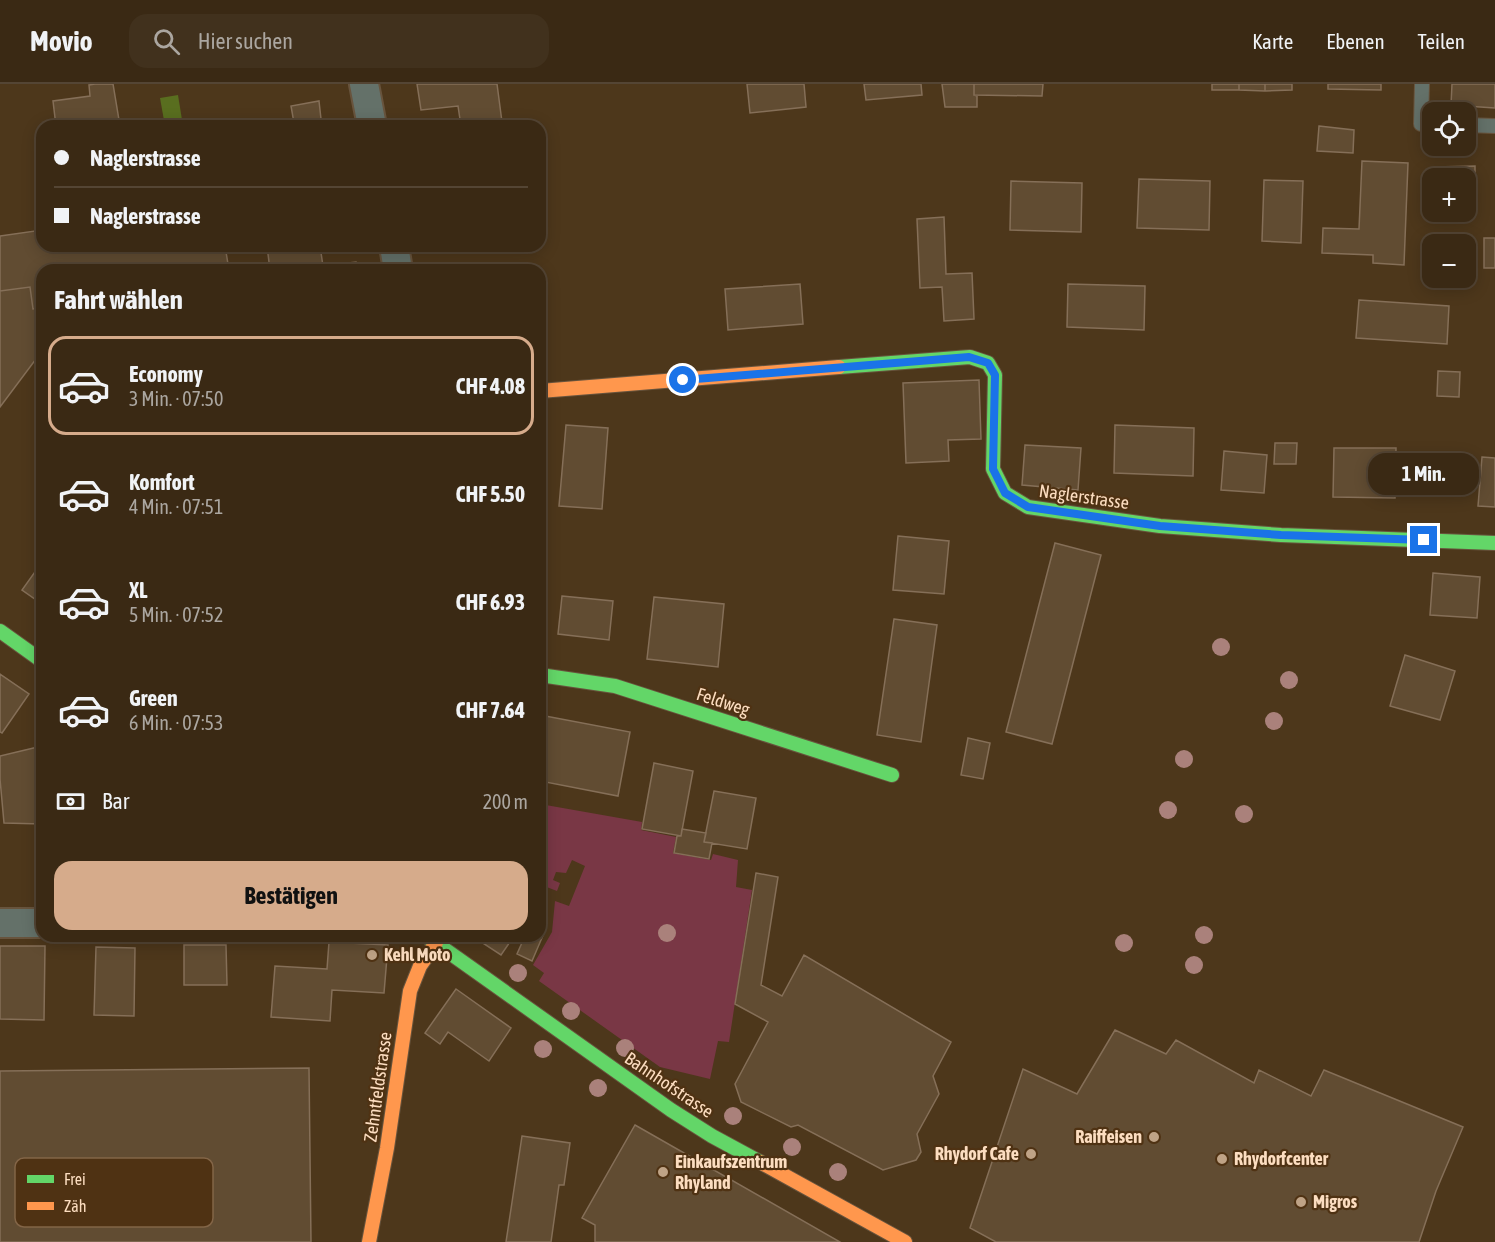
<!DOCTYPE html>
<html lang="de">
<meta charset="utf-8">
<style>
:root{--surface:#3a2914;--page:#41311d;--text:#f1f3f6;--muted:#aba6a0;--line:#544534;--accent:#d6ab8b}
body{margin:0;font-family:"Asap Condensed",sans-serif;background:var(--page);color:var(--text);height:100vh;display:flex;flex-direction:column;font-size:22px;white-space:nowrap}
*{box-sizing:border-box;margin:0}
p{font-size:20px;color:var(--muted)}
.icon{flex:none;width:33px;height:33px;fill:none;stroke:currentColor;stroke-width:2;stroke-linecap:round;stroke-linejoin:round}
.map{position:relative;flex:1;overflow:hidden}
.side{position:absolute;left:36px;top:180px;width:510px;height:678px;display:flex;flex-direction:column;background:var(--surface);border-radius:18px;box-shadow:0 3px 15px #0003,0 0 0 2px var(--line)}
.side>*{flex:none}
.hud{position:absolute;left:36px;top:36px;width:510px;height:132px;border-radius:18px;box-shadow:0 3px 15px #0003,0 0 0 2px var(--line);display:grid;align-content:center;height:132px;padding:0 18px;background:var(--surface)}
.controls{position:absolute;left:1422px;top:18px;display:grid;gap:12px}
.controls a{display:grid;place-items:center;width:54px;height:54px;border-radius:12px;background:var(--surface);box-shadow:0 3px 15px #0003,0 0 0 2px var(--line);font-size:30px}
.end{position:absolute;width:27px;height:27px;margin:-14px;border:8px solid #1a73e8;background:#fff;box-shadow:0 0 0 3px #fff}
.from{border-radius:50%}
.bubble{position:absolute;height:42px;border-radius:18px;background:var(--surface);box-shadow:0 3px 15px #0003,0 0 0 2px var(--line);font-size:20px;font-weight:700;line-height:42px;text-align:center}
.hud b{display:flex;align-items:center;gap:21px;height:57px;font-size:22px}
.hud b+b{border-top:2px solid var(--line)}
.hud i{width:15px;height:15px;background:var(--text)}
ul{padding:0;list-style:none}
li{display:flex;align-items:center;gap:18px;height:99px;margin:0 12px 9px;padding:0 6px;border:3px solid transparent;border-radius:18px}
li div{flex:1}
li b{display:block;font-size:22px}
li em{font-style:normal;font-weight:700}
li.selected{border-color:var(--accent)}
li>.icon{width:54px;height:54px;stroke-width:1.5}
h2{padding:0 18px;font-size:27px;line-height:72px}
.pay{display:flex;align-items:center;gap:15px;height:66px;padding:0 18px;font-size:22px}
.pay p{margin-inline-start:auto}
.action{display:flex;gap:12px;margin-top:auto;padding:12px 18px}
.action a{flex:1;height:69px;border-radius:18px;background:var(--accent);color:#111;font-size:24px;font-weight:700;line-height:69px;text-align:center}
header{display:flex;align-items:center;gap:36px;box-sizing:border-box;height:84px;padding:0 30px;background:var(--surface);border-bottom:2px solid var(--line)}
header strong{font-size:28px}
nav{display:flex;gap:33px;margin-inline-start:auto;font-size:21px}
.search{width:420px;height:54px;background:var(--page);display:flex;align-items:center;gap:15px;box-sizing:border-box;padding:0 21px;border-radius:18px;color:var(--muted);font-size:22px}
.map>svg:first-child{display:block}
.green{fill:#793745}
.water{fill:#596e1f}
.building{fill:#614c32;stroke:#856f58;stroke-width:1.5}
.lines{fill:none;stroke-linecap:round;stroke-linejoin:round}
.lane-casing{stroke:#68543d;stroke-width:16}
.street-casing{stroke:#68543d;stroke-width:32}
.fast-casing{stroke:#68543d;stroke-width:16}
.slow-casing{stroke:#68543d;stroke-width:16}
.lane{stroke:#647169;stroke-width:14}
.street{stroke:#647169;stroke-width:28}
.fast{stroke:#63d668;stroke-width:14}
.slow{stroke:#ff974d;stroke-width:14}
.tree{fill:#aa817b}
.route{stroke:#1a73e8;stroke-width:8}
.poi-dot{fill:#bfa386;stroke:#4f3213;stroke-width:2}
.labels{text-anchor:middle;stroke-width:4.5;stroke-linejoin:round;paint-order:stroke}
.street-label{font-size:18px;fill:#fcddc0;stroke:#4f3213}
.poi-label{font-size:18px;font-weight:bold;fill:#fcddc0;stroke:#4f3213;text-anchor:start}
.key{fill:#4f3213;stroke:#836547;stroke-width:1.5}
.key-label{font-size:16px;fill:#fcddc0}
</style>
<header>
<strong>Movio</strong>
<div class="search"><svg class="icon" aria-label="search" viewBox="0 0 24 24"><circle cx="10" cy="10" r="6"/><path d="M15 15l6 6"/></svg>Hier suchen</div>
<nav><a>Karte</a><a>Ebenen</a><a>Teilen</a></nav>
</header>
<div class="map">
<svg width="1495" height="1158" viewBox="0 0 1495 1158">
<rect width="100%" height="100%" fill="#4d371b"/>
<path class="green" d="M540,720L642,738L641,746L676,753L673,769L711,776L713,770L738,776L736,803L752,806L729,958L718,957L710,995L660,983L539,897L544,889L533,881L552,848L555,817L569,822L585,782L572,776L566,789L556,788L553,796L560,799L557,807L544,802L540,798Z"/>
<path class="water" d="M178,11L183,42H165L160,14Z"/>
<path class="building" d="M95,0H113L120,42H93V39L76,42H56L53,17L90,12L89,1Z
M417,0H497L502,38L474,42H461L458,22L421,26Z
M747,0H804L806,23L750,29Z
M864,0H921L922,11L866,16Z
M942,0H974V11L977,12V23H945Z
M974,0H1043L1042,12L974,11Z
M1212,0H1239V6H1212Z
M1239,0H1265V7L1239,6Z
M1265,0H1292V6L1265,7Z
M1328,0H1381V6L1328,5Z
M1452,0H1495V24L1451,21Z
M319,17L321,35L294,39L291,22Z
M1319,42L1354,46L1353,69L1317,67Z
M1362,77L1408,79L1404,181L1373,179V171L1322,169L1323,144L1359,145Z
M1475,82V118H1466V94H1435V83Z
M1139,95L1210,97L1209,146L1137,144Z
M1264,96L1303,97L1301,159L1262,157Z
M1011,97L1082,99L1081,148L1010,146Z
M944,133L946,190L972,189L974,235L944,237L942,203L920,204L917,135Z
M42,146V162H82L83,165L105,162H225L229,186H179V184L167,186H42V267L0,323V152Z
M42,146V162H82L83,165L105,162H225L229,186H179V184L167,186H42V224L33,225L30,203L0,207V152Z
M1484,154H1495V184H1484Z
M267,162H320L323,182L356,178L357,186H270Z
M800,200L803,240L728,246L725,205Z
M1068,200L1145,202L1144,246L1067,243Z
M1359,216L1449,222L1447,260L1356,254Z
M1438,287L1460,288L1459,313L1437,312Z
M979,296L981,355L948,356L949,377L906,379L903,299Z
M566,341L608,344L602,425L559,422Z
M1115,341L1194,344L1193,392L1114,389Z
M1275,359H1297L1296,380H1274Z
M1025,361L1081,364L1078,406L1022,401Z
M1334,364H1396L1395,414L1333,413Z
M1224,367L1267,371L1264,409L1221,406Z
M1482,373L1495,374V423L1478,422Z
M898,452L949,457L944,510L893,506Z
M1055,459L1101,471L1052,660L1006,648Z
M42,478V520L22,506Z
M1433,489L1480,493L1477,534L1430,531Z
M562,512L613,517L609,556L558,550Z
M654,513L724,520L718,583L647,575Z
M894,535L937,541L921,658L877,651Z
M1405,571L1455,587L1440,636L1390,622Z
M0,590L29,610L2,649L0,648Z
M540,631L630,648L618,712L540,697Z
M968,654L990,659L983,695L961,691Z
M42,662V740L4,739L0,695V672Z
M654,679L693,687L681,752L642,745Z
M714,707L756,714L747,765L704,758Z
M682,745L706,749L704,758L712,759L709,775L674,769L677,752H681Z
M756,789L778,793L761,901L782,912L804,871L951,958L933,992L939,1010L917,1050L921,1068L916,1076L883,1086L798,1041L791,1043L741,1018L735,1000L768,938L735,920Z
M540,848L544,849L532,877L517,870L525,852H540Z
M472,852H514L501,871Z
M329,858L388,861L384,909L332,906L330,937L271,933L275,882L327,885Z
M184,861H226L227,901H184Z
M0,862H45L44,936L0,935Z
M96,863L135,864L134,932L94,931Z
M456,905L511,944L489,977L448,948L440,960L425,949Z
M1115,946L1166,970L1176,956L1254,999L1259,986L1311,1012L1324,986L1463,1043L1436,1107L1419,1158H996L970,1144L1023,985L1077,1010Z
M309,984L311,1158H0V987Z
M635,1041L840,1158H595V1141L582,1134Z
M522,1052L570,1059L564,1101H559L551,1158H506Z"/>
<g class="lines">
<defs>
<path id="lane" d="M1422,0L1421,40H1432
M1466,41L1495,42"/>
<path id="street" d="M364,0L372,42
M394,162L398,186
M0,839H42"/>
<path id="fast" d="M839,283L970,273L988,279L995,291L993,385L1005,409L1028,423L1160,442L1281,451L1495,459
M0,547L42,577
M540,591L615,602L892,691
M426,852L671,1026L712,1052L760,1078"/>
<path id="slow" d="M540,307L839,283
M760,1078L905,1158
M369,1158L387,1064L410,907L420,882L436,859"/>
</defs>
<use href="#lane" class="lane-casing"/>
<use href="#street" class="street-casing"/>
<use href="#fast" class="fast-casing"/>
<use href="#slow" class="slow-casing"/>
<use href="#lane" class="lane"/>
<use href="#street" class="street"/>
<use href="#fast" class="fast"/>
<use href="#slow" class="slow"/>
</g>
<g class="tree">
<circle cx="1221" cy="563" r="9"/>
<circle cx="1289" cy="596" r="9"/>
<circle cx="1274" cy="637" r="9"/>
<circle cx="1184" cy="675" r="9"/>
<circle cx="1168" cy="726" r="9"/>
<circle cx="1244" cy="730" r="9"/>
<circle cx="667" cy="849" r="9"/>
<circle cx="1204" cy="851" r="9"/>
<circle cx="1124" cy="859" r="9"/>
<circle cx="1194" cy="881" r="9"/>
<circle cx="518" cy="889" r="9"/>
<circle cx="571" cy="927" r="9"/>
<circle cx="625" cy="964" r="9"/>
<circle cx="543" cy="965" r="9"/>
<circle cx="598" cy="1004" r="9"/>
<circle cx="733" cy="1032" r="9"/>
<circle cx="792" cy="1063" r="9"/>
<circle cx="838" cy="1088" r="9"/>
</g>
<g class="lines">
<path class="route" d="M683,296L969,273L988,279L995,291L993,385L1005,409L1028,423L1160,442L1281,451L1424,456"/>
</g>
<g class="poi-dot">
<circle cx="372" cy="871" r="6"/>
<circle cx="1154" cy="1053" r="6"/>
<circle cx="1031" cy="1070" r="6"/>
<circle cx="1222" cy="1075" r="6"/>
<circle cx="663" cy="1088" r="6"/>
<circle cx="1301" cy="1118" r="6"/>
</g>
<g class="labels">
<g class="street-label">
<text transform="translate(1084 413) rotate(8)" y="6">Naglerstrasse</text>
<text transform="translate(723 618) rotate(18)" y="6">Feldweg</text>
<text transform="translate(669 1001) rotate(34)" y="6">Bahnhofstrasse</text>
<text transform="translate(378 1003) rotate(-82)" y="6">Zehntfeldstrasse</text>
</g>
<g class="poi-label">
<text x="384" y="877">Kehl Moto</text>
<text x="1142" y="1059" text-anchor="end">Raiffeisen</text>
<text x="1019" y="1076" text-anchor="end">Rhydorf Cafe</text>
<text x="1234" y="1081">Rhydorfcenter</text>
<text x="675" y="1084">Einkaufszentrum<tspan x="675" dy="21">Rhyland</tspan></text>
<text x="1313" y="1124">Migros</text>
</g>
</g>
<rect x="15" y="1074" width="198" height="69" rx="9" class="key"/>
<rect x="27" y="1091" width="27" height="8" fill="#63d668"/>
<rect x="27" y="1118" width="27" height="8" fill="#ff974d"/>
<g class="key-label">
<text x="64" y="1101">Frei</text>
<text x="64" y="1128">Zäh</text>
</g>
</svg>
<div class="controls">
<a><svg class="icon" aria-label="locate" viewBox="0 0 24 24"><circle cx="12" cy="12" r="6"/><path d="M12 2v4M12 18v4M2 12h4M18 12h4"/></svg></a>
<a>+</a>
<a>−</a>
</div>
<i class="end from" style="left:683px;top:296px"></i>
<i class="end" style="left:1424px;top:456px"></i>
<div class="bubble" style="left:1368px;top:369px;width:111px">1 Min.</div>
<div class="hud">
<b><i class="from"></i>Naglerstrasse</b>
<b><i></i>Naglerstrasse</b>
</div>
<section class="side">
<h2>Fahrt wählen</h2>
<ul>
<li class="selected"><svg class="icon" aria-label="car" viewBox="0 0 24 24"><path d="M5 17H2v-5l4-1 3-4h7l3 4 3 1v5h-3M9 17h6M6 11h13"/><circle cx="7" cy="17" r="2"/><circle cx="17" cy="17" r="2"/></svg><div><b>Economy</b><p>3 Min. · 07:50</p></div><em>CHF 4.08</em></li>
<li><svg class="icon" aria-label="car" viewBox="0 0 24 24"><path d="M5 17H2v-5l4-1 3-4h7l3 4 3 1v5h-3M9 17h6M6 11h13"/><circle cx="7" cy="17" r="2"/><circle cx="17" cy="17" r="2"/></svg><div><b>Komfort</b><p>4 Min. · 07:51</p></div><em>CHF 5.50</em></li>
<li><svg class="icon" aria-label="car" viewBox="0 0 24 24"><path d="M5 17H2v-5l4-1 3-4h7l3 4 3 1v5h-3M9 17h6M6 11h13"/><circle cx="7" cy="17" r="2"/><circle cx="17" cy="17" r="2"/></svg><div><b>XL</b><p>5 Min. · 07:52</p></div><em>CHF 6.93</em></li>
<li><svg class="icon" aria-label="car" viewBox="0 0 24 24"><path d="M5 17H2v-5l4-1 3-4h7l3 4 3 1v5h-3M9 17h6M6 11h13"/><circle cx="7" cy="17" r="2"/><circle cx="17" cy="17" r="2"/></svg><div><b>Green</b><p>6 Min. · 07:53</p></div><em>CHF 7.64</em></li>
</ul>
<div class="pay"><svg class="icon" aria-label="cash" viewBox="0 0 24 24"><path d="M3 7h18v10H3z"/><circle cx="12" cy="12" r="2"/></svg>Bar<p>200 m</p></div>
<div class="action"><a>Bestätigen</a></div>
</section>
</div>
